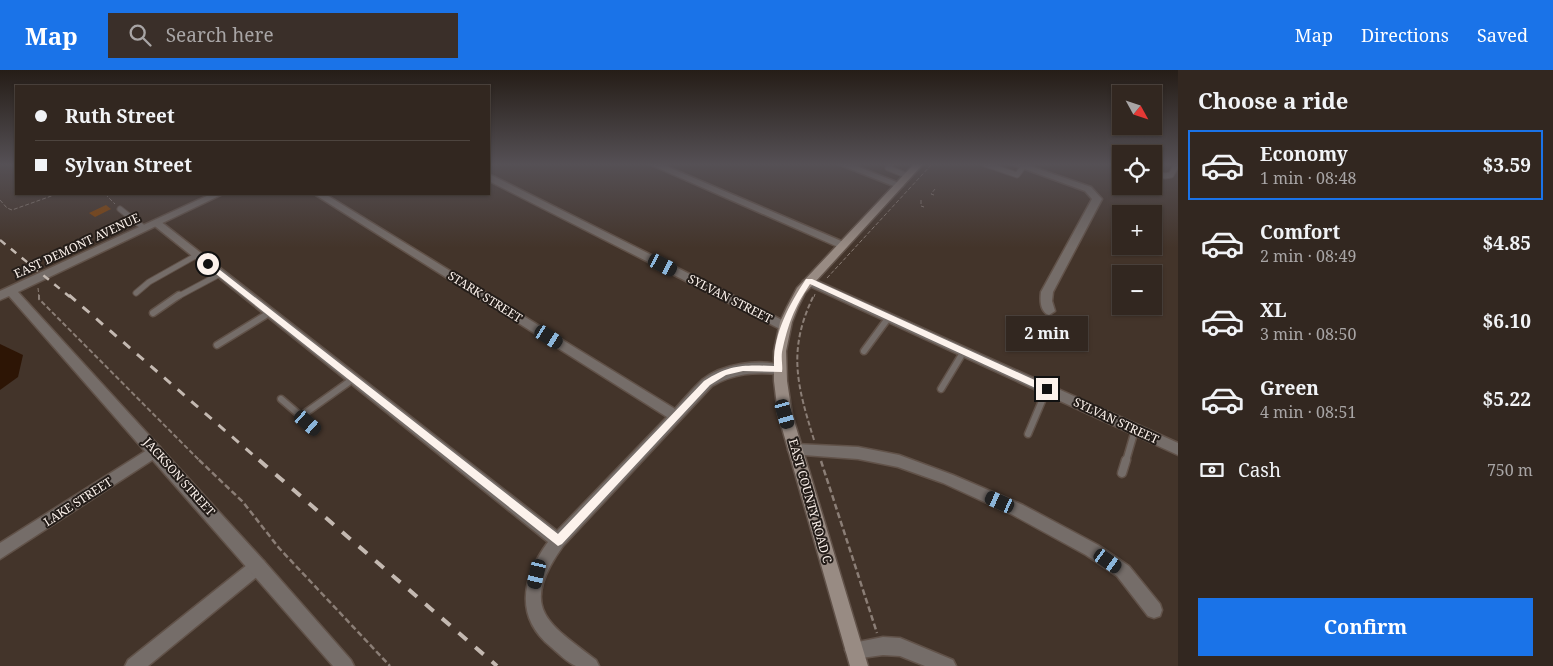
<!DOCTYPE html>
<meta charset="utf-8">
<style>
:root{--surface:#322720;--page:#3a2f29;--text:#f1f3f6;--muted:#a8a5a5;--line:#4d443e;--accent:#1a73e8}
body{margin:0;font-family:"Noto Serif",serif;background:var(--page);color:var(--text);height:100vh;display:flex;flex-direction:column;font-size:19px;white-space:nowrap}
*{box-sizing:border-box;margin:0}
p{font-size:16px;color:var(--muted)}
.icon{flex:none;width:28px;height:28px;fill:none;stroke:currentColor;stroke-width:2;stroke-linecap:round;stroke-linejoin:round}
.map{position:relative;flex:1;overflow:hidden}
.side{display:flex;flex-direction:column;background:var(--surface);width:375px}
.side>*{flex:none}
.hud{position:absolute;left:15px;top:15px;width:475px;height:110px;border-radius:0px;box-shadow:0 1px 4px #0004,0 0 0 1px var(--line);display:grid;align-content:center;height:110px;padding:0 20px;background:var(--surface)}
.needle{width:32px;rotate:130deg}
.buttons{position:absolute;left:1112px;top:15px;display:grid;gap:10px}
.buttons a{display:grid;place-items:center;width:50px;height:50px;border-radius:0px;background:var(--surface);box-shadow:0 1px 4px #0004,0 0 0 1px var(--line);font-size:25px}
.end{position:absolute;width:22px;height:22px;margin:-11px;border:6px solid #fcf2ec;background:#111;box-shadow:0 0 0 2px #111}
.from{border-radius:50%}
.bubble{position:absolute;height:35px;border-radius:0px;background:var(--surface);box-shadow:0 1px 4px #0004,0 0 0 1px var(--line);font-size:16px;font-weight:700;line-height:35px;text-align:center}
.car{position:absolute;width:15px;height:30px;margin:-15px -8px;border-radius:6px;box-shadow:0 0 4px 1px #0007;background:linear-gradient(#222 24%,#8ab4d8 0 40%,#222 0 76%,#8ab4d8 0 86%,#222 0)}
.hud b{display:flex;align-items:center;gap:18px;height:48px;font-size:19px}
.hud b+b{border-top:1px solid var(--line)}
.hud i{width:12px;height:12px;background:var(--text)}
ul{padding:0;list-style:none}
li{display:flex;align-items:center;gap:15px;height:70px;margin:0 10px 8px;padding:0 10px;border:2px solid transparent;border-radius:0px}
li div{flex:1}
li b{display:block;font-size:19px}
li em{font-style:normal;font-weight:700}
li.on{border-color:var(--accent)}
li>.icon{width:45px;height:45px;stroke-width:1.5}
h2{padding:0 20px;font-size:22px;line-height:60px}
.pay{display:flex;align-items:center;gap:12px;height:55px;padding:0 20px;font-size:19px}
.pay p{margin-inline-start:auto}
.primary-button{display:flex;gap:10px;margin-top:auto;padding:10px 20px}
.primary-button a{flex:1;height:58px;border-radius:0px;background:var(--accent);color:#fff;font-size:20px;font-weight:700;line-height:58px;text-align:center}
header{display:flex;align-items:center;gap:30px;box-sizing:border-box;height:70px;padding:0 25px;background:var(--accent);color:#fff}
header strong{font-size:24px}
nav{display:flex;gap:28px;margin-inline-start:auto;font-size:18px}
.search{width:350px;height:45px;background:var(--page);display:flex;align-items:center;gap:12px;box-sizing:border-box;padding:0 18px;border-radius:0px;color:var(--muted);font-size:19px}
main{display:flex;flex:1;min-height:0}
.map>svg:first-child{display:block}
.water{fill:#2d1505}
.building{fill:#884200}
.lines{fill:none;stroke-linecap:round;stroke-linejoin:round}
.service-far2-casing{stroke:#615249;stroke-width:7}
.service-far1-casing{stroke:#615249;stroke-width:9}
.service-casing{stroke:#615249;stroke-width:11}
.minor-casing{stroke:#615249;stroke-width:3}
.tertiary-casing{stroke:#615249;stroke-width:3}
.secondary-casing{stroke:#615249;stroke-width:3}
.path-far2{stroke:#8b7e76;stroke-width:1;stroke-dasharray:4 2;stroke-linecap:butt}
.path-far1{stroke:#8b7e76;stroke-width:2;stroke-dasharray:5 2.5;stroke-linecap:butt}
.path{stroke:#8b7e76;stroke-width:2.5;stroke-dasharray:6 3;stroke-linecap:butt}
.service-far2{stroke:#756d69;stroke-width:5}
.service-far1{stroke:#756d69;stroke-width:6}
.service{stroke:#756d69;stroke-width:8}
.minor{fill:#756d69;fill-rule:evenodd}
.tertiary{fill:#756d69;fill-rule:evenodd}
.secondary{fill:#988b83;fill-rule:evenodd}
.rail-far2{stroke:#c4b9b1;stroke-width:2.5;stroke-dasharray:7 7;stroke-linecap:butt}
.rail-far1{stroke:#c4b9b1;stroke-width:3;stroke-dasharray:9 9;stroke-linecap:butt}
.rail{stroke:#c4b9b1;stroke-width:4;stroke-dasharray:11 11;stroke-linecap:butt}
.route{fill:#fcf2ec}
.labels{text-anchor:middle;stroke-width:4;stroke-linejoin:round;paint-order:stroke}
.street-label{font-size:12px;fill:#fcf2ec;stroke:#241d19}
</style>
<header>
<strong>Map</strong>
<div class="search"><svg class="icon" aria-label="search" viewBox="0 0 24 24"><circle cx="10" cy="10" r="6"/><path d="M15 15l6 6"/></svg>Search here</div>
<nav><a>Map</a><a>Directions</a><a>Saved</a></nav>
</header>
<main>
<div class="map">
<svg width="1178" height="596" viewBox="0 0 1178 596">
<rect width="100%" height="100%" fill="#43342a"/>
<path class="water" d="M0,274L23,285L18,307L0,320Z"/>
<path class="building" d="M106,135L111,139L95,147L89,143Z"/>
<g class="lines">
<defs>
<path id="service-far2" d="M891,94L888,98L908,106
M985,94L1017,105L1023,97
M1154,103L1165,106L1171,105L1177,94
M120,139L144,158
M136,223L149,212L197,185
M177,227L220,204"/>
<path id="service-far1" d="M153,243L179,225
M217,275L269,243
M864,281L889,247
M941,319L964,281
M281,329L316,359
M301,346L353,309
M1028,364L1047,319
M1126,391L1135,360"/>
<path id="service" d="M1122,403L1126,390"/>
<path id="minor" d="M649,94H661L846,173L847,175L842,178L838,177Z
M838,94H851L904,115L902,117H896Z
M1011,94H1024L1091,117L1102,129L1053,222L1052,231L1055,241L1049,245C1040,242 1040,230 1041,222L1092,129L1085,121Z
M489,104L788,253L790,256L788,259H780L489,111Z
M314,124H325L675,339C684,329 692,319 702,310C721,294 760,288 783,296L785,299L783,302L779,304C754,302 734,303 712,316L563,476C519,538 546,552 596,590L599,596C592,596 582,596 576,596C568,593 558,583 551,577C514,547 522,508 548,472L151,153L156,150L160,151L557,461L667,347Z
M809,207L1178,373V385L805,214L803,211Z
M795,374L858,377L899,385L953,405L1023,435L1098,475L1129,496L1160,534L1162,540L1160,546L1154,548L1148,546L1117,506L1086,485L1013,445L943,413L898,397L858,389L790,384L788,380L790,376Z
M155,375L160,377L162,381L160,385L0,489V473Z
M258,488L264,491L266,496L264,501L148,596H125L128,590L252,491Z
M883,567L900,568L953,590L956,596H925L900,586L883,585L854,589L848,586L845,580L848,574Z"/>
<path id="tertiary" d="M211,124H223L18,222L264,491L351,590L354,596H333L9,226L0,230V221Z"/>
<path id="secondary" d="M914,94H923L805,223L798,237L792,252L786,281L787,311L792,344L868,596H850L778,344L774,311V281L780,252L787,237L797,218Z"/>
</defs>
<use href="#service-far2" class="service-far2-casing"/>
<use href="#service-far1" class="service-far1-casing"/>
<use href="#service" class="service-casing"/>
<use href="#minor" class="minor-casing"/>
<use href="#tertiary" class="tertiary-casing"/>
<use href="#secondary" class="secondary-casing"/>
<path class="path-far2" d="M105,124L115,134
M934,125L931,124L935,119
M0,130L7,138L12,140L57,124
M921,130V136L924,137
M827,208L932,94
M38,218L39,227
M814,227L815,224"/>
<path class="path-far1" d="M39,225V229L200,391
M814,370C797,315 787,280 814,225"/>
<path class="path" d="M199,390L243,432L279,478L390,596
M821,391L877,563"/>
<use href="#service-far2" class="service-far2"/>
<use href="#service-far1" class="service-far1"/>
<use href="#service" class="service"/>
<use href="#minor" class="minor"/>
<use href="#tertiary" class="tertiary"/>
<use href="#secondary" class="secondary"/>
<path class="rail-far2" d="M0,170L70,227"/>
<path class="rail-far1" d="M69,225L260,391"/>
<path class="rail" d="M259,390L497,596"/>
</g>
<linearGradient id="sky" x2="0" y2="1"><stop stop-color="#251d17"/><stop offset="0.53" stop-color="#555055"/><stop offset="1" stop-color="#555055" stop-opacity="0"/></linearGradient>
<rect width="1178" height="178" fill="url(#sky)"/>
<path class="route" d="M206,193H211L558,464L704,311C731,294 744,295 774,296C773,264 789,235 806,209H812L1050,317L1051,319L1050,322H1044L810,214C794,238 788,254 782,282C781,289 783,296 782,302L743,301L726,305L710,315L562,474L558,476L206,196Z"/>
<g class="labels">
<g class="street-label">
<text transform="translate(77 176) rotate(-25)" y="4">EAST DEMONT AVENUE</text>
<text transform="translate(485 227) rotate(32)" y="4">STARK STREET</text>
<text transform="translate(730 229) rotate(27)" y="4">SYLVAN STREET</text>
<text transform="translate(1116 351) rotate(25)" y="4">SYLVAN STREET</text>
<text transform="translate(179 407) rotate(48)" y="4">JACKSON STREET</text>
<text transform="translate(810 431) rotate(74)" y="4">EAST COUNTY ROAD C</text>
<text transform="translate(78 432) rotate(-33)" y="4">LAKE STREET</text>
</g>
</g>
</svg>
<div class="buttons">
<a><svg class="needle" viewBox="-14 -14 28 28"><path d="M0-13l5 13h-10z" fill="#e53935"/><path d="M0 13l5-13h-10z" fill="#a8a5a5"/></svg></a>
<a><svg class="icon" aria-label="locate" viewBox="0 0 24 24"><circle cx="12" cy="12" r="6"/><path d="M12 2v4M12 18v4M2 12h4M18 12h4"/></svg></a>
<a>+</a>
<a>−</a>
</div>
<i class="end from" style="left:208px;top:194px"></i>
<i class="end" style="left:1047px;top:319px"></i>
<div class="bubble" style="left:1006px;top:246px;width:82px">2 min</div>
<i class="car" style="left:663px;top:195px;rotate:117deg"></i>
<i class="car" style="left:549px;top:267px;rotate:122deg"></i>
<i class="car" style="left:785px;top:344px;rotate:164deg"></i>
<i class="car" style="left:308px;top:353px;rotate:131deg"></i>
<i class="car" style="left:1000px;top:432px;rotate:294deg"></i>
<i class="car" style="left:1108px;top:491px;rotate:125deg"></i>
<i class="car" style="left:537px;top:504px;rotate:193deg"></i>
<div class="hud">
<b><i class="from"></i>Ruth Street</b>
<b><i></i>Sylvan Street</b>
</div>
</div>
<section class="side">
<h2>Choose a ride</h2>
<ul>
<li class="on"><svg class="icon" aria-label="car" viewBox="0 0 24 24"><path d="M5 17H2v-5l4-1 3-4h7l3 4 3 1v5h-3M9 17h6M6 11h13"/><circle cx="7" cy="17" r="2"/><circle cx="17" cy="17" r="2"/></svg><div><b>Economy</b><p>1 min · 08:48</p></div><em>$3.59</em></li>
<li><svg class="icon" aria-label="car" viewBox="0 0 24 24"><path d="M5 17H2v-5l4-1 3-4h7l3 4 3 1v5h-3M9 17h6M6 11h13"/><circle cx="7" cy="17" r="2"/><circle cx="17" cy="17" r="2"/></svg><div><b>Comfort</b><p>2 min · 08:49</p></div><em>$4.85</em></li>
<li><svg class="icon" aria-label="car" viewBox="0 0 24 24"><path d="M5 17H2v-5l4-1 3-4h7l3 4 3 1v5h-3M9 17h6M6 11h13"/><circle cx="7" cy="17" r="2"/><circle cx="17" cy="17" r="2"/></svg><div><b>XL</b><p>3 min · 08:50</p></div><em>$6.10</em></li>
<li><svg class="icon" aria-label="car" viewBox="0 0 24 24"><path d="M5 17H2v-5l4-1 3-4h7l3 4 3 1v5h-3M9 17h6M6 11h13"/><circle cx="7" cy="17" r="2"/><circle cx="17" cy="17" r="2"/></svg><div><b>Green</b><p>4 min · 08:51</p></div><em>$5.22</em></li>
</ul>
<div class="pay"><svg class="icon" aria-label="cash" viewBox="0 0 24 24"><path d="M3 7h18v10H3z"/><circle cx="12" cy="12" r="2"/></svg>Cash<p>750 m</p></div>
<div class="primary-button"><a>Confirm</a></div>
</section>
</main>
